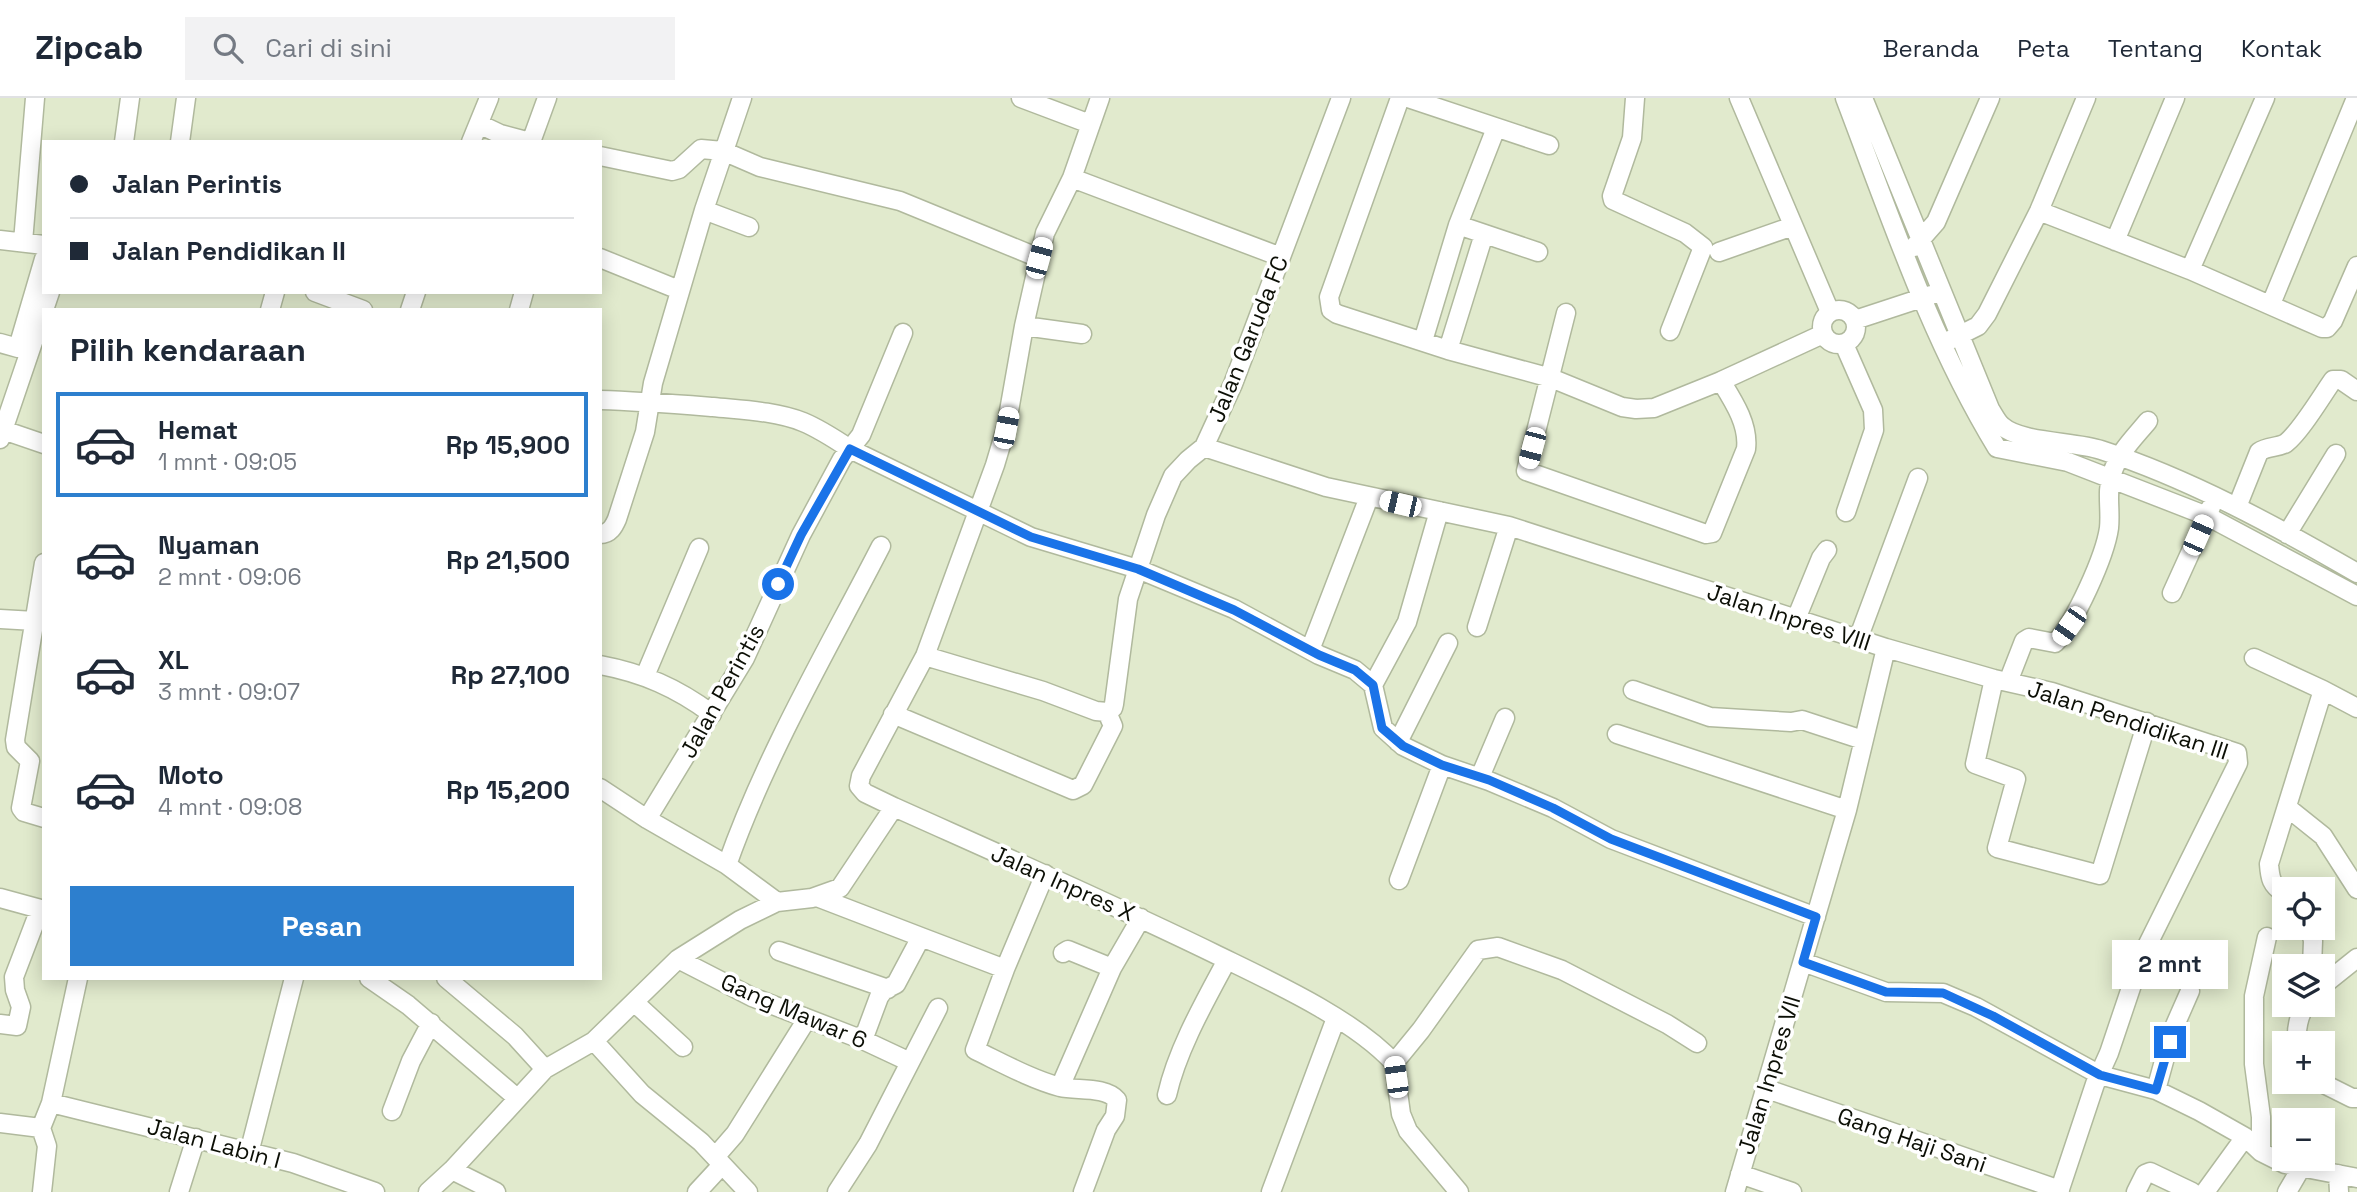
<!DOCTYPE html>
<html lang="id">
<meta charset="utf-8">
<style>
:root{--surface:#fff;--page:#f2f2f3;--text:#1f2937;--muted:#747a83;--line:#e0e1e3;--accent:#2d7fce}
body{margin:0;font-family:"Space Grotesk",sans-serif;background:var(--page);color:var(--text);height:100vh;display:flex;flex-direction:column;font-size:26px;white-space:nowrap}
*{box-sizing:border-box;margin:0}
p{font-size:23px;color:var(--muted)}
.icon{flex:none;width:38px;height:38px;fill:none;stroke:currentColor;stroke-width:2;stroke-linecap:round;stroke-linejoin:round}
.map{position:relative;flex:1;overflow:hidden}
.sheet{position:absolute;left:42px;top:210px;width:560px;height:672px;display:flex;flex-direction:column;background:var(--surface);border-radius:0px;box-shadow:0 4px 18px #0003}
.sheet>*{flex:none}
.top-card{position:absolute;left:42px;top:42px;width:560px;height:154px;border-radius:0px;box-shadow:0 4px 18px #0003;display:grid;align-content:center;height:154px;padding:0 28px;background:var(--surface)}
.controls{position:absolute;left:2272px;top:779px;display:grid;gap:14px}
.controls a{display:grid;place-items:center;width:63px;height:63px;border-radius:0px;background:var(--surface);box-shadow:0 4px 18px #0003;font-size:35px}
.end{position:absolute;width:32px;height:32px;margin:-16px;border:9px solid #1a73e8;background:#fff;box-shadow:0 0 0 4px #fff}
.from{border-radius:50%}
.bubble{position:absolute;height:49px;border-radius:0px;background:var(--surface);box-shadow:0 4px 18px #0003;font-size:23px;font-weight:700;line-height:49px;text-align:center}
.car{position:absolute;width:21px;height:42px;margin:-21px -10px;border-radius:9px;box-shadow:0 0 5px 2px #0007;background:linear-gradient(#fff 24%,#345 0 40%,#fff 0 76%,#345 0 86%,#fff 0)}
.top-card b{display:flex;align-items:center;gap:24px;height:66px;font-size:26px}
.top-card b+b{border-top:2px solid var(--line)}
.top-card i{width:18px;height:18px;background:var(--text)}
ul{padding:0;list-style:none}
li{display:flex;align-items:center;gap:21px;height:105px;margin:0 14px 10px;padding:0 14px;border:4px solid transparent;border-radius:0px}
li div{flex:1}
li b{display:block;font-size:26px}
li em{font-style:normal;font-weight:700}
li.on{border-color:var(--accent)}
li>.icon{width:63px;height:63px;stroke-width:1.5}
h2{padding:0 28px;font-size:32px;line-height:84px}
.primary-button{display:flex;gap:14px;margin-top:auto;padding:14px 28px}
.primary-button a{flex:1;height:80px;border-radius:0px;background:var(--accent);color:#fff;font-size:28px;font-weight:700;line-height:80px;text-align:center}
header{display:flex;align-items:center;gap:42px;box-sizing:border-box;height:98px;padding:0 35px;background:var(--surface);border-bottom:2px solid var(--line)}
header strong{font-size:33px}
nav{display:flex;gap:38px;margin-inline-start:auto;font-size:24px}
.search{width:490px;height:63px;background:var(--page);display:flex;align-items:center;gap:18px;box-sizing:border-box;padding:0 24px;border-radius:0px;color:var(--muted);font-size:26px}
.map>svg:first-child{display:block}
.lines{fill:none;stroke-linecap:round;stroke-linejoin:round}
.minor-casing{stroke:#b0b99d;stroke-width:21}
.minor{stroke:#fff;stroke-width:18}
.route{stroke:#1a73e8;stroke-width:9}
.labels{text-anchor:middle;stroke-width:7;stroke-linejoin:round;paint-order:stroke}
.street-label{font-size:23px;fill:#0c0f06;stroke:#fff}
</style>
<header>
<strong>Zipcab</strong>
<div class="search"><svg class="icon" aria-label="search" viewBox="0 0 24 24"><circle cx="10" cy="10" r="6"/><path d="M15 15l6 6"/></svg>Cari di sini</div>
<nav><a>Beranda</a><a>Peta</a><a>Tentang</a><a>Kontak</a></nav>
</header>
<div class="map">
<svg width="2357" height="1094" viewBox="0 0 2357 1094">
<rect width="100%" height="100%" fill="#e1eacd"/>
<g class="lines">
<defs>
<path id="minor" d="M1021,0L1090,26
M1100,0L1072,80L1045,135L1024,228L1006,330L995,367L925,558L861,678L859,688L865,695L894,709C1001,757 1108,804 1213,855C1268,882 1353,920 1394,965L1401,1016L1408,1033L1459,1094
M1400,0L1329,199L1331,212L1337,216L1448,252L1551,280L1622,309L1636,311L1654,310L1721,283L1823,236
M1408,0L1549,47
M1635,0L1632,40L1612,98L1613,102L1685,135L1703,149L1670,233
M1739,0L1830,214
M1845,0C1890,118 1931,242 1997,350L2068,364L2207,418L2357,498
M1863,0L1990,311C1994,317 1997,324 2002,328C2021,345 2074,343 2101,352C2190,381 2276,428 2357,475
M479,26L500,36L530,44
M124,44L130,0
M180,44L186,0
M471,44L489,0
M531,44L547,0
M600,58L672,73L679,71L701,51L723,53L760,69L900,103L1039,160
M1072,80L1281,159
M704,112L742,0
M2039,113L2190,172L2322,230H2327L2333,223L2357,168
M1458,127L1538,154
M0,142L44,147
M2115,143L2175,0
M23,144L35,0
M1914,149L1936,124L1990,0
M1719,154L1793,128
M600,160L679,192
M2190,172L2265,0
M315,194L363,212
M2271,206L2356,0
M1822 229a17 17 0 1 1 34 0a17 17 0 1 1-34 0Z
M270,212L275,194
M410,212L416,194
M519,212L524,194
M1566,215L1526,373L1706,436L1712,435L1746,351C1749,327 1734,304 1721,283
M1855,222L1931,197
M1024,228L1082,236
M1950,242L1978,228L1987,216L2039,113L2086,0
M1423,243L1458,127L1496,30
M0,245L18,250
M19,246L44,161
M1844,246L1873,312L1874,332L1846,414
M1448,252L1484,136
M600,302C638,303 675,306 713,309C742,312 775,313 803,324C820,331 835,341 850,351L1031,439L1138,471L1234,511L1319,557L1355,572L1373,587L1383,630L1403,648L1442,667L1489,683L1553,710L1611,741L1816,819
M3,332L44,346
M0,341L50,194
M1204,349L1326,389L1509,428L1886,550L1994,581L2052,594L2237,655L2238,665L2141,860L2109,955L2095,986L2059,1094
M2237,409L2259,354C2267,348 2278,350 2286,345C2301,333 2321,299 2333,282H2341L2357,293
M600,436C610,436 614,428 617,421L645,334L653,285L704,112L749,129
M2287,436L2336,356
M44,465L15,642L16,649L30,663L21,710L24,714L44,720
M2172,495L2211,409
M0,521L35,523
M1796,521L1821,460L1827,452
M1477,529L1509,428
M1858,541L1918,380
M1310,552L1369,399
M925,558L1043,593L1096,613L1107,614
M2254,560L2323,592L2357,610
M600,567C643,575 677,590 712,616
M645,578L699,450
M1994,581L1975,666L2016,681L1997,750L2100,777L2147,624
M2008,584L2024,543L2029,540L2055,545C2075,525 2105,458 2109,430C2111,412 2106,393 2112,376C2118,355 2134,340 2148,323
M1373,587L1407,524L1439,413
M1633,592L1710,619L1791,624L1802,622L1863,642
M1107,614L1113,610L1114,606L1128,501L1156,417L1173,378L1188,362L1204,349L1233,286L1341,0
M893,616L1073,692L1083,687L1113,628L1107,614
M1617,636L1847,712
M1398,644L1448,545
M1480,679L1505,620
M600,690L647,721L727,767L777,804
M2288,710L2323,738L2357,791
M647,721L745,560L801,437L842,361L861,337L903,235
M727,767C766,656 827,553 881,448
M1045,776L1005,871L975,952C1002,965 1031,981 1060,989C1077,993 1105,988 1117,1002L1115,1018L1106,1032L1083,1094
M1399,782L1442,667
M2284,795C2271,787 2270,780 2269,766L2323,592
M817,799L921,839
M0,800L44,812
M2310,830L2313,843L2312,868
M779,853L888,891
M1063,855L1068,852L1112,870
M678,861L752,899L863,942L910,964
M1803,864L1886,894L1943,895L1976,909L2100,977L2156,992L2199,1013L2245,1039L2261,1054L2285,1066L2357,1080
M369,880L408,907L517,1000
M446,880L515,938L545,971
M2322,888L2357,860
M634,904L683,949
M0,926L17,928L21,909L15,892L14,879L40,811
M863,942L879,899L884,892L896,886L921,839L1005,871
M594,943L642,996L701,1044L748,1094
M2298,945C2295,933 2299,917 2306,906
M1394,965L1421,932L1478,852L1498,849L1562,872L1667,926L1697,945
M2320,984L2352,1000H2357
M1060,989L1112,870L1141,820
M1764,990L2060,1092
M2156,992L2172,934L2190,893
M1167,997C1177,952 1205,903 1227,862
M51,1005L293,1065L375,1094
M392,1013L411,963L431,925
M0,1025L41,1030
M2261,1054V1019L2254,966V898L2267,839
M249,1055L294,880
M715,1059L735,1036L807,921
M452,1072L496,1094
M1740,1076L1792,1094
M2338,1076L2339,1094
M42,1094L47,1048L41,1030L51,1005L78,880
M179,1094L196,1040
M428,1094L452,1072L545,971L594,943L678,861L740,822L777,804L812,800L840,790L894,709
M697,1094L722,1067
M837,1094L868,1046L938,910
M1271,1094L1336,920
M1735,1094L1847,712L1886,550
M2136,1094L2145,1076L2150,1074L2192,1094
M2205,1094L2245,1039
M2287,1094L2301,1070"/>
</defs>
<use href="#minor" class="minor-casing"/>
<use href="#minor" class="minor"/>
</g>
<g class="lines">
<path class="route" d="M778,486L801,437L850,351L1031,439L1138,471L1234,512L1319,557L1355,572L1373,587L1382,630L1403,648L1442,667L1489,682L1553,710L1611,741L1816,819L1803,864L1886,894L1943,895L1993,918L2100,977L2156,992L2170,944"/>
</g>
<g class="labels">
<g class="street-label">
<text transform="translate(1248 241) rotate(-68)" y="8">Jalan Garuda FC</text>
<text transform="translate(1789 519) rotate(18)" y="8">Jalan Inpres VIII</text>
<text transform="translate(722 593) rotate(-61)" y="8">Jalan Perintis</text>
<text transform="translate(2128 622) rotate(18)" y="8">Jalan Pendidikan III</text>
<text transform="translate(1063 785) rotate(24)" y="8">Jalan Inpres X</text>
<text transform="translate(794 913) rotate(23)" y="8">Gang Mawar 6</text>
<text transform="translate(1769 977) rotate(-73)" y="8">Jalan Inpres VII</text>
<text transform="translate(1912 1042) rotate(19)" y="8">Gang Haji Sani</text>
<text transform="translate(214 1045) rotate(15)" y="8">Jalan Labin I</text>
</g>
</g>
</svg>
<div class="controls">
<a><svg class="icon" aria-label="locate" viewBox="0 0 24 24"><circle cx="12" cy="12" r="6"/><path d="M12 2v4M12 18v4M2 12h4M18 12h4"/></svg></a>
<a><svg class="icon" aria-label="layers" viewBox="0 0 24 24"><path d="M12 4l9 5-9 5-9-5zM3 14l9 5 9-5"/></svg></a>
<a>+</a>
<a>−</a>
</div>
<i class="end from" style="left:778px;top:486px"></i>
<i class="end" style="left:2170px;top:944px"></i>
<div class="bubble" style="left:2112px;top:842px;width:116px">2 mnt</div>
<i class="car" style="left:1039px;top:160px;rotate:15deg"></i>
<i class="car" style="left:1006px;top:330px;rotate:11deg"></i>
<i class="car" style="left:1532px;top:350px;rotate:195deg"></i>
<i class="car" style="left:1400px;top:406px;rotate:283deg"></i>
<i class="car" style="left:2198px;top:437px;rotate:24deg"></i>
<i class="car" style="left:2069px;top:528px;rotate:215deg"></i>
<i class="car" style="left:1396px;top:979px;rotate:352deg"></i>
<div class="top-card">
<b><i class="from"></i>Jalan Perintis</b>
<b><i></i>Jalan Pendidikan II</b>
</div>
<section class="sheet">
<h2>Pilih kendaraan</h2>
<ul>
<li class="on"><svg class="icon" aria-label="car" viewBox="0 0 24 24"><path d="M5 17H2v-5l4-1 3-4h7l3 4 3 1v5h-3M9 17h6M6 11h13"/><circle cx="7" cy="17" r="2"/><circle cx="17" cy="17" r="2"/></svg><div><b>Hemat</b><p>1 mnt · 09:05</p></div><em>Rp 15,900</em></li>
<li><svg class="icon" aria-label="car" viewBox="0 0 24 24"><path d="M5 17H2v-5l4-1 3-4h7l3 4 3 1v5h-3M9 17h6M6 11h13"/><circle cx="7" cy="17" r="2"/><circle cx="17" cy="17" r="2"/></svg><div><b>Nyaman</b><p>2 mnt · 09:06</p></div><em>Rp 21,500</em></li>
<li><svg class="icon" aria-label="car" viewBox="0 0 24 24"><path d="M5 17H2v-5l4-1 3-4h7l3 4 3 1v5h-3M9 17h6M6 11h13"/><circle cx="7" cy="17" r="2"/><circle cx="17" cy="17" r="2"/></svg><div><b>XL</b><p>3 mnt · 09:07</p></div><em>Rp 27,100</em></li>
<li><svg class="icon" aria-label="car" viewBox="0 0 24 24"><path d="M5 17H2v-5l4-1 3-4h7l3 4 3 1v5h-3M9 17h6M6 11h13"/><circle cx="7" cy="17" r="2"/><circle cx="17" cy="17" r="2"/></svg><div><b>Moto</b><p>4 mnt · 09:08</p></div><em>Rp 15,200</em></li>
</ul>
<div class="primary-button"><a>Pesan</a></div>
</section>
</div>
